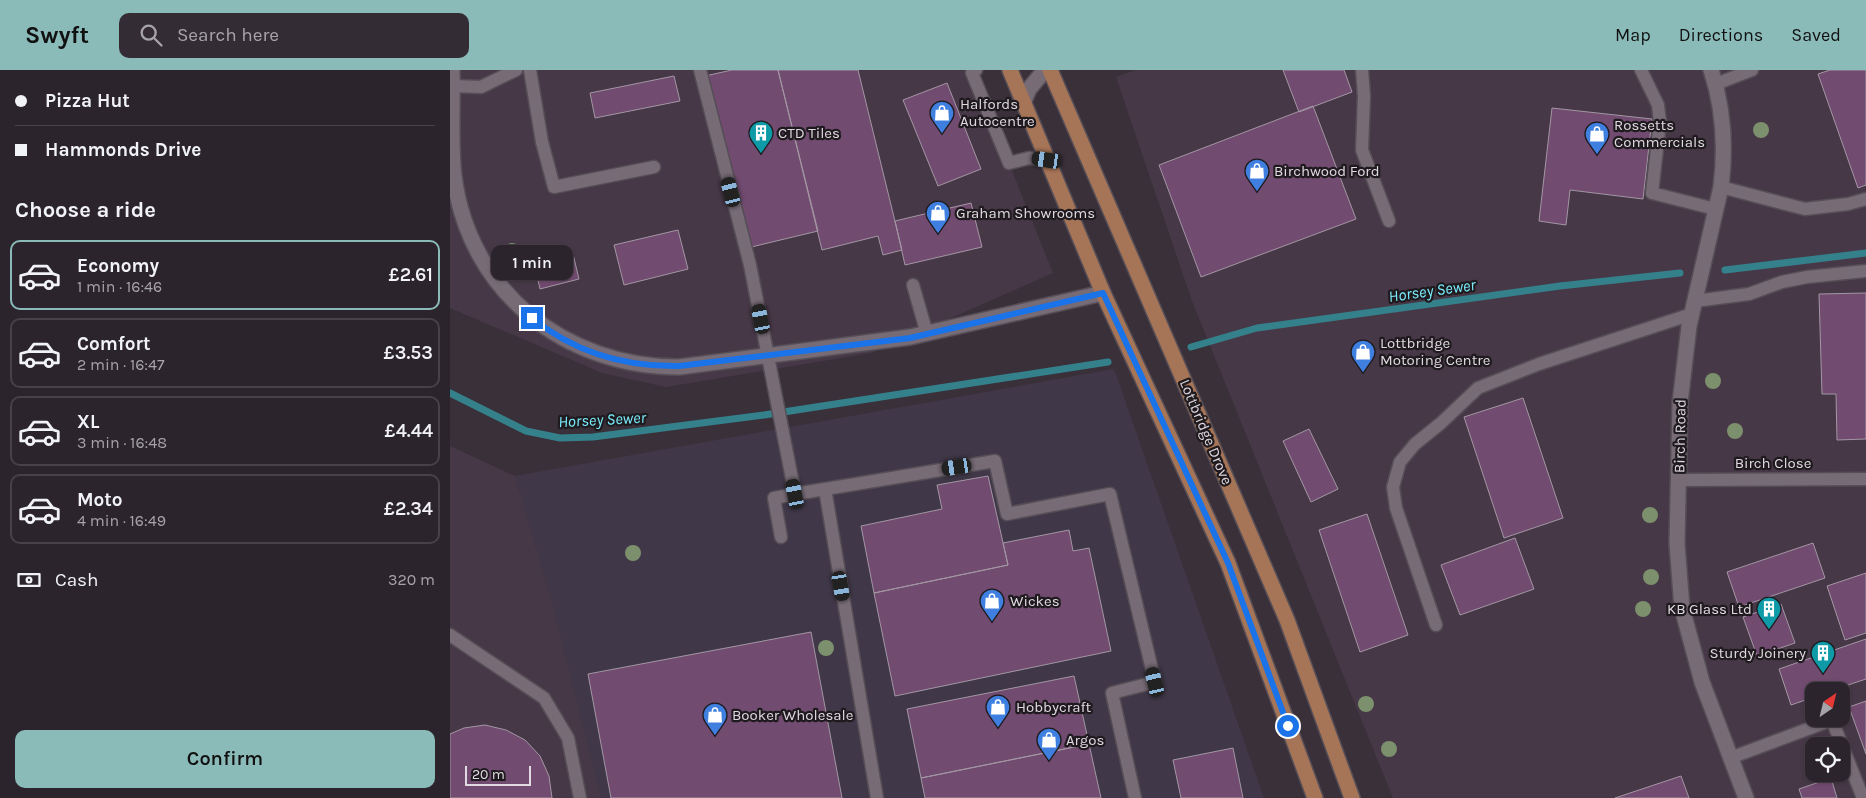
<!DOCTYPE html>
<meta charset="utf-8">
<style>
:root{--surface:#2c242c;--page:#342c34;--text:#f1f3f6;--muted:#a6a4a9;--line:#484148;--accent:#8bbbb9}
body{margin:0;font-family:Karla,sans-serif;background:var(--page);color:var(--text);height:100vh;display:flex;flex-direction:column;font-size:19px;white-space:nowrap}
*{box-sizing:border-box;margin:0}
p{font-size:16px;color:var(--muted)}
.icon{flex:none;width:28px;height:28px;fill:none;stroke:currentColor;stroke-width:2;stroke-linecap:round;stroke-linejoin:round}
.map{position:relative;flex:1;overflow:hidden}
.details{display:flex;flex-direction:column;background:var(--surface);width:450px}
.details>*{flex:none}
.banner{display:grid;align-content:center;height:110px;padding:0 15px;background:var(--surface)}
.needle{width:32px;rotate:35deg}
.tools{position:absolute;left:1355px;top:612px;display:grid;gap:10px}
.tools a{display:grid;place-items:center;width:45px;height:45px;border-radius:10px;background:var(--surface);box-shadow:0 1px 4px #0004,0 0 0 1px var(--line);font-size:25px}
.scale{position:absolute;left:15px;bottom:12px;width:66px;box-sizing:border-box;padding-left:5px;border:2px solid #e0d9e0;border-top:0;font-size:14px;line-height:18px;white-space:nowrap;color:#e0d9e0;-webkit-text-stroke:4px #1e1a1e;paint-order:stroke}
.end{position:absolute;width:22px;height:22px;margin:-11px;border:6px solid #1a73e8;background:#fff;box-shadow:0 0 0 2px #fff}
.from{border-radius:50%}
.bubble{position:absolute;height:35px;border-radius:10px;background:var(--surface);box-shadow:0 1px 4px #0004,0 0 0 1px var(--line);font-size:16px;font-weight:600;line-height:35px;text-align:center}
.car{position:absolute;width:15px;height:30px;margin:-15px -8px;border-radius:6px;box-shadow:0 0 4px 1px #0007;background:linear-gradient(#222 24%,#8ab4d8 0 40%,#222 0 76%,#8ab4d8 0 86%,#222 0)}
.banner b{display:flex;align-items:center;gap:18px;height:48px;font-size:19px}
.banner b+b{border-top:1px solid var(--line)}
.banner i{width:12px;height:12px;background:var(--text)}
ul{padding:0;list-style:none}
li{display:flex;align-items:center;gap:15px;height:70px;margin:0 10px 8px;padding:0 5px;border:2px solid var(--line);border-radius:10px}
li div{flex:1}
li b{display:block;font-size:19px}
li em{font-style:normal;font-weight:600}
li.active{border-color:var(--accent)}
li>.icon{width:45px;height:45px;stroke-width:1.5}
h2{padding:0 15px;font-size:22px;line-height:60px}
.pay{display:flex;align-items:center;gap:12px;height:55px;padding:0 15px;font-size:19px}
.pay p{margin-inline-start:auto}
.button{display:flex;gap:10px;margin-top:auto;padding:10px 15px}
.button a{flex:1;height:58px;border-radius:10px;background:var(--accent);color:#111;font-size:20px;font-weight:600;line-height:58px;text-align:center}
header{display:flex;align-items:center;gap:30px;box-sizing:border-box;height:70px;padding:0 25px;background:var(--accent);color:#111}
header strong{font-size:24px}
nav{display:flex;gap:28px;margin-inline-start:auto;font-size:18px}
.search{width:350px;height:45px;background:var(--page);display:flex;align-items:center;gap:12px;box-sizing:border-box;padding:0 18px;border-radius:10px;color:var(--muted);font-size:19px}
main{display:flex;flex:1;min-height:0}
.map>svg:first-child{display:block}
.commercial{fill:#403848}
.built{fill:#473847;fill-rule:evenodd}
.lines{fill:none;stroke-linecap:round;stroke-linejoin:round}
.stream{stroke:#34818b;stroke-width:7}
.building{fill:#714b70;stroke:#a397a3}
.service-casing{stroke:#564e56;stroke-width:15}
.minor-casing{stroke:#564e56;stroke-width:18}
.primary-casing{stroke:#564e56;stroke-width:18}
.service{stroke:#776b76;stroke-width:12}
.minor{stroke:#776b76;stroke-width:15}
.primary{stroke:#a67456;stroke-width:15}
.tree{fill:#7c906d}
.route{stroke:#1a73e8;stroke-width:6}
.labels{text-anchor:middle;stroke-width:4.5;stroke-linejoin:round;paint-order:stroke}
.poi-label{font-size:15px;fill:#e0d9e0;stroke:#1e1a1e;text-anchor:start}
.street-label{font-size:15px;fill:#e0d9e0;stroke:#1e1a1e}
.water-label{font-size:16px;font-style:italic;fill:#7ceefe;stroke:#1e1a1e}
</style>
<header>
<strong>Swyft</strong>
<div class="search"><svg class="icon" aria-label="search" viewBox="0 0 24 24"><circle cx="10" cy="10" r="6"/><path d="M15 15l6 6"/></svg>Search here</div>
<nav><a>Map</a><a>Directions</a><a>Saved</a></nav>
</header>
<main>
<section class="details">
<div class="banner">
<b><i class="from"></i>Pizza Hut</b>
<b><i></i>Hammonds Drive</b>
</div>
<h2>Choose a ride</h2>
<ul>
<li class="active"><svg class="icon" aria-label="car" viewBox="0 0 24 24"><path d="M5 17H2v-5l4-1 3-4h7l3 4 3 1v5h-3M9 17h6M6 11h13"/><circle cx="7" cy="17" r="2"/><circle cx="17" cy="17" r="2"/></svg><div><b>Economy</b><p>1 min · 16:46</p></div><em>£2.61</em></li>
<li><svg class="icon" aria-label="car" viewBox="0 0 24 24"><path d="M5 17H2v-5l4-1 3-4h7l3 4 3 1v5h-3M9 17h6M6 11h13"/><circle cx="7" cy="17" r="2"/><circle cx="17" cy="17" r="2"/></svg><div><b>Comfort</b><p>2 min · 16:47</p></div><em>£3.53</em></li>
<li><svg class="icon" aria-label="car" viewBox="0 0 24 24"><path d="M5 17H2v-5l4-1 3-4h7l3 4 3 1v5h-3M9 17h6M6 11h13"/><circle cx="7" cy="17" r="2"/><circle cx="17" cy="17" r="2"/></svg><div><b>XL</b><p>3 min · 16:48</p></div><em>£4.44</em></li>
<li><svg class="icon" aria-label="car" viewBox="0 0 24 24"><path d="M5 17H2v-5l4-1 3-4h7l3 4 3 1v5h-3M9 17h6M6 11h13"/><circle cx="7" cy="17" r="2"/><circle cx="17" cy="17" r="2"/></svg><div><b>Moto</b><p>4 min · 16:49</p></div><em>£2.34</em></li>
</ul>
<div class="pay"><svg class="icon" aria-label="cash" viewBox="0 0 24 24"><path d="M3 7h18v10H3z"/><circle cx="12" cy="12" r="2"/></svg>Cash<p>320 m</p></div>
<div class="button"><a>Confirm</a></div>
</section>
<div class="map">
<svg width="1416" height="728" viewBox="0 0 1416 728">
<rect width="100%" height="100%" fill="#3a303a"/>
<path class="commercial" d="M664,299L814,728H151L101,529L65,406Z"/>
<path class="built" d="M0,0H528L559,93L603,203L421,283L216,317L152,303L0,238Z
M686,0H1416V728H943L742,231L666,7ZM1364,621H1391V649H1364ZM1364,676H1391V704H1364Z
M0,376L65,406L101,529L151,728H0Z"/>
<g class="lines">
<path class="stream" d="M1275,200L1416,183
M741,277L807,258L1110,216L1230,203
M0,323L76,361L110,368L143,367L314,345L658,292"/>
</g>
<path class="building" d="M282,0H328L368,161L297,178L255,6Z
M328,0H408L452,180L433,185L428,166L372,180Z
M833,0H894L902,22L849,42Z
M1380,0H1416V115L1408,118L1368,4Z
M224,6L230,31L145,48L140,23Z
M497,13L531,99L488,116L453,30Z
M863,36L906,149L751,207L709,95Z
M1102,38L1202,49L1193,129L1120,120L1116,155L1089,151Z
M521,133L532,177L455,195L445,151Z
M228,160L238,199L174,215L164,175Z
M123,184L129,209L90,219L84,193Z
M1416,223V369L1387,370L1386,324H1372L1369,224Z
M1073,328L1113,448L1054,468L1014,347Z
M859,359L888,419L861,432L833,371Z
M538,406L558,495L424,523L411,456L492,439L487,415Z
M917,444L958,565L910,582L869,460Z
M619,460L623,481L639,478L661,581L445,626L424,523L558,495L553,473Z
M1065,468L1084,519L1010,545L991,495Z
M1363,473L1375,508L1289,537L1277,502Z
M1416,503V563L1395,570L1377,516Z
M1331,534L1345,573L1307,586L1293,547Z
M361,562L392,728H161L138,604Z
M1416,569V609L1380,621H1364V627L1341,635L1329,599Z
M624,606L639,674L471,708L457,639Z
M1416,631V684L1399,637Z
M35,655L56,660L75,670L90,686L99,706L102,728H0V664L14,658Z
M639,674L651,728H475L471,708Z
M783,678L793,728H731L723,690Z
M1231,706L1239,728H1165Z
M1381,708L1387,728H1352L1349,719Z"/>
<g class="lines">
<defs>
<path id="service" d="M80,0L92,72L104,117L204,97
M250,0L300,195L345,424L545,391L557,444L660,424L705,612L662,623L685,728
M526,0L522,3L559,93L579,88L597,90
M912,0L914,26L912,80L939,151
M1191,0L1208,35L1210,52L1202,123L1265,139
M1266,14L1302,0
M3,16L31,17L66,0
M1271,117L1355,139L1398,134L1416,129
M463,215L477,264
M1245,231L1299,224L1332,212L1357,207L1416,201
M1230,410L1416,409
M375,419L427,728
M331,467L324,428L345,424
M986,555L946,438L943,417L950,392L965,374L991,353L1028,318L1089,294L1242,244
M0,565L94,628L118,668L130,728
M1280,688L1382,650L1413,728"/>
<path id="minor" d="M2,0C3,35 0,72 4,106C19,222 115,297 229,297L460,267L653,223
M1261,0C1274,39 1276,76 1271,117L1239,256L1230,333L1227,474L1232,538L1252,612L1296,728
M573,33L579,19L595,0"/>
<path id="primary" d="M560,0L653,223L778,493L865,728
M600,0L837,550L902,728"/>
</defs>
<use href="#service" class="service-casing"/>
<use href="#minor" class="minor-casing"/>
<use href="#primary" class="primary-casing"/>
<use href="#service" class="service"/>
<use href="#minor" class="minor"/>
<use href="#primary" class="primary"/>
</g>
<g class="tree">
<circle cx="1311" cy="60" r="8"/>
<circle cx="62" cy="181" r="8"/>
<circle cx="1263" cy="311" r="8"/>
<circle cx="1285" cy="361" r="8"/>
<circle cx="1200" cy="445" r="8"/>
<circle cx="183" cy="483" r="8"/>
<circle cx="1201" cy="507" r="8"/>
<circle cx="1193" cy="539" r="8"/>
<circle cx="376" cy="578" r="8"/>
<circle cx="916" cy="634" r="8"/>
<circle cx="939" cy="679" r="8"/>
</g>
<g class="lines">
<path class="route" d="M82,248C124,282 175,297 229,296L460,268L653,223L778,493L838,656"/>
</g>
<defs>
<symbol id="shop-pin" viewBox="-11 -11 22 30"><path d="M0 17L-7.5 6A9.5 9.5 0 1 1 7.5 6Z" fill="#3f7fe0" stroke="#1e1a1e"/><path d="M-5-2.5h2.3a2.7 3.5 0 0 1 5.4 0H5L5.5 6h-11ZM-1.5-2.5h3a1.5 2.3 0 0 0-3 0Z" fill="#fff"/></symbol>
<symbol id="building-pin" viewBox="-11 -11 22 30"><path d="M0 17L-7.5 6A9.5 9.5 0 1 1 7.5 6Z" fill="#0f9aa8" stroke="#1e1a1e"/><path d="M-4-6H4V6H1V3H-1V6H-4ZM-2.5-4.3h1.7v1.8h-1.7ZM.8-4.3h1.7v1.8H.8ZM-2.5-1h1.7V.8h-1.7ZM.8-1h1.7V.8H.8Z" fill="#fff"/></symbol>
</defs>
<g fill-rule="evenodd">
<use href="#shop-pin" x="478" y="29" width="28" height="38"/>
<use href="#building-pin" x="297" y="49" width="28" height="38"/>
<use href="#shop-pin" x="1133" y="50" width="28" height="38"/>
<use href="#shop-pin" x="793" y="87" width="28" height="38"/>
<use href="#shop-pin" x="474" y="129" width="28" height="38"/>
<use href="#shop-pin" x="899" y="268" width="28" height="38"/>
<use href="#shop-pin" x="528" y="517" width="28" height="38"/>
<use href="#building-pin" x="1305" y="525" width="28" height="38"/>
<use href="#building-pin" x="1359" y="569" width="28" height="38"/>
<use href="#shop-pin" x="534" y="623" width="28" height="38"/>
<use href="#shop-pin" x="251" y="631" width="28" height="38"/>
<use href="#shop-pin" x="585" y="656" width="28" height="38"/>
</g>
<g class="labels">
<g class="poi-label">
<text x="510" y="39">Halfords<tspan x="510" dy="17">Autocentre</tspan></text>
<text x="1164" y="60">Rossetts<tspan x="1164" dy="17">Commercials</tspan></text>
<text x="328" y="68">CTD Tiles</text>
<text x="824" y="106">Birchwood Ford</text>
<text x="506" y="148">Graham Showrooms</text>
<text x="930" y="278">Lottbridge<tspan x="930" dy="17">Motoring Centre</tspan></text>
<text x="560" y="536">Wickes</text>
<text x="1302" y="544" text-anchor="end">KB Glass Ltd</text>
<text x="1356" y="588" text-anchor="end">Sturdy Joinery</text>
<text x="566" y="642">Hobbycraft</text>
<text x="282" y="650">Booker Wholesale</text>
<text x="616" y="675">Argos</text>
</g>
<g class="street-label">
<text transform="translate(756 362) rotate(67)" y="5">Lottbridge Drove</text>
<text transform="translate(1230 366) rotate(-89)" y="5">Birch Road</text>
<text x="1323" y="398">Birch Close</text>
</g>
<g class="water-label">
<text transform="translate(982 220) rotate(-8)" y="6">Horsey Sewer</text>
<text transform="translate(152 349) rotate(-3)" y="6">Horsey Sewer</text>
</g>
</g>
</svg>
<div class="tools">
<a><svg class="needle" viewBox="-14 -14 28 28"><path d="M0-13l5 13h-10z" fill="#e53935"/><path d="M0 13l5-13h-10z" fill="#a6a4a9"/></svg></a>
<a><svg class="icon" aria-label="locate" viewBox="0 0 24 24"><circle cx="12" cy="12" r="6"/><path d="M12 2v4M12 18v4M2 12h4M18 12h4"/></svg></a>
</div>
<div class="scale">20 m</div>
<i class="end from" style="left:838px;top:656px"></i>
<i class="end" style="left:82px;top:248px"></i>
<div class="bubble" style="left:41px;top:175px;width:82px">1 min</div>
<i class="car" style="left:597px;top:90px;rotate:278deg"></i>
<i class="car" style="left:281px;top:122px;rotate:346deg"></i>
<i class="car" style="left:311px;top:249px;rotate:349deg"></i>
<i class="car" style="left:507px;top:397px;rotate:261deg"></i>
<i class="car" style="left:345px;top:424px;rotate:349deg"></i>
<i class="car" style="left:391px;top:516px;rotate:170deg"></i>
<i class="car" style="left:705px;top:612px;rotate:347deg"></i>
</div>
</main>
